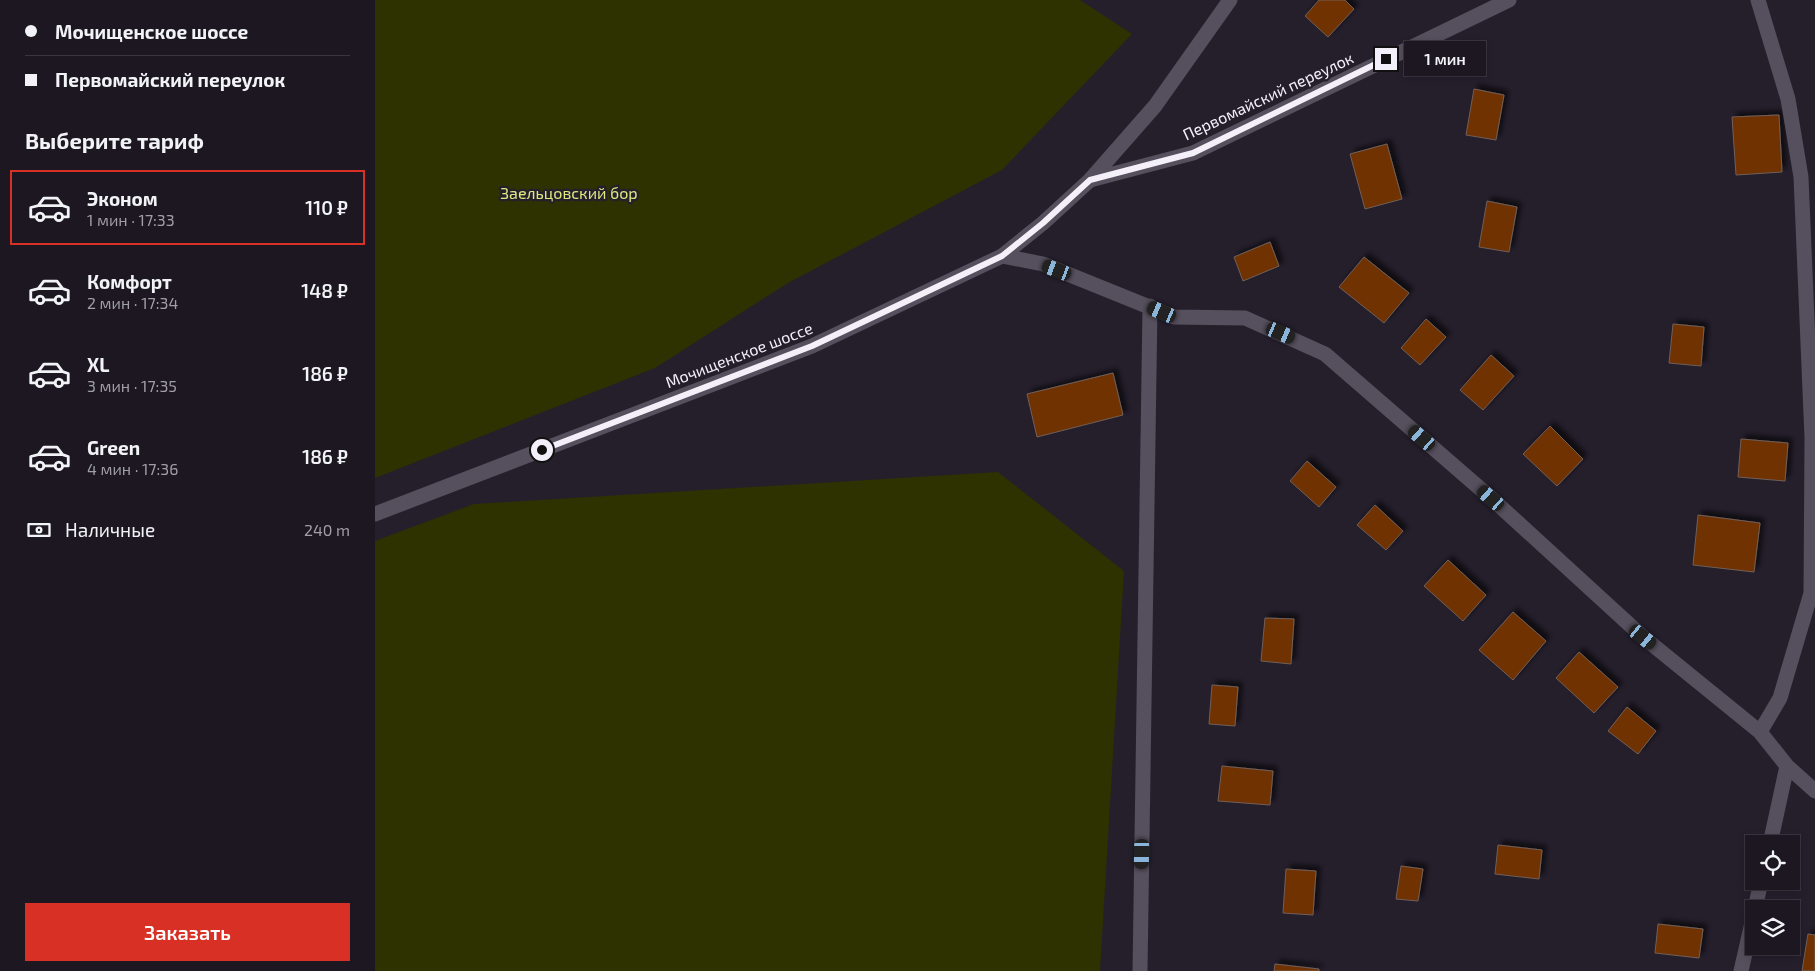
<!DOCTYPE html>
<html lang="ru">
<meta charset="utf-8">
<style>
:root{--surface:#1c1721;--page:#25202a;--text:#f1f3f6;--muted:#a09fa5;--line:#3a363f;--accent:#d93025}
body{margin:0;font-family:"Exo 2",sans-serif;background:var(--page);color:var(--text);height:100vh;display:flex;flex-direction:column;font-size:19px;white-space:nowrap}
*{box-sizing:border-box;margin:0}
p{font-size:16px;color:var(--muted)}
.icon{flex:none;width:28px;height:28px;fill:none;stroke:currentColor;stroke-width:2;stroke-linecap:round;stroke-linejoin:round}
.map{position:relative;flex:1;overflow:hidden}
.panel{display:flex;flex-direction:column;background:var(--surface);width:375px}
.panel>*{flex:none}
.guide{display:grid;align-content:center;height:110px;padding:0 25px;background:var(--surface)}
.tools{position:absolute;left:1370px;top:835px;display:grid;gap:10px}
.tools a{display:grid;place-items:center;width:55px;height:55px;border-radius:0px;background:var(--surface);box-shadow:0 2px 8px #0003,0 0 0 1px var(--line);font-size:25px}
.end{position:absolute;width:22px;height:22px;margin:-11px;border:6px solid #f4f0f9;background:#111;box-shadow:0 0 0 2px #111}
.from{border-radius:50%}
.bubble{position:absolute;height:35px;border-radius:0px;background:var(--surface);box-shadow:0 2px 8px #0003,0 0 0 1px var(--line);font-size:16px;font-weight:600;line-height:35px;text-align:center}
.car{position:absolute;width:15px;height:30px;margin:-15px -8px;border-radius:6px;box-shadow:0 0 4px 1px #0007;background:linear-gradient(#222 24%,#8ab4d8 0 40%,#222 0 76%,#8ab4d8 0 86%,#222 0)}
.guide b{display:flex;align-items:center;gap:18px;height:48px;font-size:19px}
.guide b+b{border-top:1px solid var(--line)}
.guide i{width:12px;height:12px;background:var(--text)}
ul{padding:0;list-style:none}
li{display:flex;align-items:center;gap:15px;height:75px;margin:0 10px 8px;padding:0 15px;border:2px solid transparent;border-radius:0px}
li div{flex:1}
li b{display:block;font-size:19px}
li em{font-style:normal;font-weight:600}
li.active{border-color:var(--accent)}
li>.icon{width:45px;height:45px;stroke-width:1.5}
h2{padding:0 25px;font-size:22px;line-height:60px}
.pay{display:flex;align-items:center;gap:12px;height:55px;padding:0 25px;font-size:19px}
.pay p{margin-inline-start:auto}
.action{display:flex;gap:10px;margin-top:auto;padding:10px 25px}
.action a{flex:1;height:58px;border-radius:0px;background:var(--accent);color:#fff;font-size:20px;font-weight:600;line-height:58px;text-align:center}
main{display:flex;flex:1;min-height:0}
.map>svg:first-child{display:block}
.green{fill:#2d3200}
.building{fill:#703002;stroke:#716058;filter:url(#shadow)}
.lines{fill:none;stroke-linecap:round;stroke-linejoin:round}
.street{stroke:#564f5d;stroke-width:15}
.secondary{stroke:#564f5d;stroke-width:15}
.route{stroke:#f4f0f9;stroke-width:6}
.labels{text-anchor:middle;stroke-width:4.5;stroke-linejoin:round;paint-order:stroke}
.street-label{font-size:16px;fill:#f4f0f9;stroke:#251f2c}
.park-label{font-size:16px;fill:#dbea7f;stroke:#251f2c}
</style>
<main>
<section class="panel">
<div class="guide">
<b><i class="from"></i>Мочищенское шоссе</b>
<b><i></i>Первомайский переулок</b>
</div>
<h2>Выберите тариф</h2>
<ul>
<li class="active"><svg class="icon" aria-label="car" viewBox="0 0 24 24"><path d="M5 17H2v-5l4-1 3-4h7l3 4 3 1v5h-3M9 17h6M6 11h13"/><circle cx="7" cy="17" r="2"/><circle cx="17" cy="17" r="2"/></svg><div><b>Эконом</b><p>1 мин · 17:33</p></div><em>110 ₽</em></li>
<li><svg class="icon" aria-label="car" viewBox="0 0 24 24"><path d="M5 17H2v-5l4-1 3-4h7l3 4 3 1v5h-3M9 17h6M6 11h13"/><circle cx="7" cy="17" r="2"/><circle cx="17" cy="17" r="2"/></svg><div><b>Комфорт</b><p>2 мин · 17:34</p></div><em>148 ₽</em></li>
<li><svg class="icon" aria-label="car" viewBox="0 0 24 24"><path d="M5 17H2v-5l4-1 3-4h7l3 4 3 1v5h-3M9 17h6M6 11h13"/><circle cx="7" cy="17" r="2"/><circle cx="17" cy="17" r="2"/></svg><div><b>XL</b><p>3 мин · 17:35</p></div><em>186 ₽</em></li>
<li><svg class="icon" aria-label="car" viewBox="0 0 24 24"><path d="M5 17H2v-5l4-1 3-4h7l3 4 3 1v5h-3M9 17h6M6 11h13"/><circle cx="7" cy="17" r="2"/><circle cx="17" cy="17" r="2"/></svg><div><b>Green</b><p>4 мин · 17:36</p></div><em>186 ₽</em></li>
</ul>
<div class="pay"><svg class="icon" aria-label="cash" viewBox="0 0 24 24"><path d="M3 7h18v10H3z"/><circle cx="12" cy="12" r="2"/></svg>Наличные<p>240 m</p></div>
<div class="action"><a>Заказать</a></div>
</section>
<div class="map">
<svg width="1440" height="971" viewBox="0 0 1440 971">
<defs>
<filter id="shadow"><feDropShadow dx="4.5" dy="-4.5" stdDeviation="2.5" flood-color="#0009"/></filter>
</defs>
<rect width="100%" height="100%" fill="#251f2c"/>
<path class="green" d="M0,0H705L757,34L627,170L413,283L280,368L0,478Z
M623,472L749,571L725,971H0V541L99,504Z"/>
<path class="building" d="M944,0H970L979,9L953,37L930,16Z
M1099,89L1129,95L1121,140L1091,135Z
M1404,115L1407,172L1361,175L1357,117Z
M1012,144L1027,199L990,209L975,154Z
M1112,201L1142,207L1134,252L1104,247Z
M895,242L904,266L868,281L859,257Z
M989,257L1034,293L1009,323L964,287Z
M1051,319L1071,337L1045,365L1026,348Z
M1298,324L1329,327L1326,366L1294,363Z
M1116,355L1139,376L1108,410L1085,390Z
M738,373L748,415L662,437L652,394Z
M1175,426L1208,459L1182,486L1148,454Z
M1366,439L1413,443L1410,481L1363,477Z
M932,461L961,487L944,507L915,481Z
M1000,505L1028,531L1011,550L982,525Z
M1323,515L1385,523L1379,572L1318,565Z
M1073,560L1111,595L1088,621L1049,586Z
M1138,612L1171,641L1138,680L1104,650Z
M890,618L919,619L916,664L886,661Z
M1204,652L1243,687L1219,713L1181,678Z
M837,685L863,687L860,726L834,724Z
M1252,707L1281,731L1263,754L1233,731Z
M847,766L898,771L895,805L843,801Z
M1123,845L1167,850L1164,879L1120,874Z
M1026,866L1048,869L1043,901L1021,899Z
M911,869L941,871L938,915L908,913Z
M1283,924L1328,929L1324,958L1280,953Z
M1433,934L1440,935V971H1427Z
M900,964L944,969V971H899Z"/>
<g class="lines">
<path class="street" d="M1383,0L1413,99L1426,177L1437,438L1436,593L1405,698L1385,732
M715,180L818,153L1134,0
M627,256L668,264L799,317L870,318L950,354L1116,498L1268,637L1385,732L1412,766L1440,791
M1395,844L1412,766
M1380,909L1386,881
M765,971L775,306
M1366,971L1379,914"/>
<path class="secondary" d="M0,514L437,346L627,256L668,223L715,180L780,106L855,0"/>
</g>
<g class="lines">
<path class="route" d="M167,450L437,346L627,256L668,223L715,180L818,153L1011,59"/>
</g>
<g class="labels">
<g class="street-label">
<text transform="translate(893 96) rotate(-25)" y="6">Первомайский переулок</text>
<text transform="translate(364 355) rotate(-21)" y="6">Мочищенское шоссе</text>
</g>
<g class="park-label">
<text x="194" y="199">Заельцовский бор</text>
</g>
</g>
</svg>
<div class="tools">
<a><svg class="icon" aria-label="locate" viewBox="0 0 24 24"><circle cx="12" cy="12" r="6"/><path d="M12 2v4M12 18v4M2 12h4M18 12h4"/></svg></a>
<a><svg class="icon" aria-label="layers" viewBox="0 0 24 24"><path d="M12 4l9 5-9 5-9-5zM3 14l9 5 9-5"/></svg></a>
</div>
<i class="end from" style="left:167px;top:450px"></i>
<i class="end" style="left:1011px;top:59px"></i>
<div class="bubble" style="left:1029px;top:41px;width:82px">1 мин</div>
<i class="car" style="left:682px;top:270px;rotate:291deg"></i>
<i class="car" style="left:787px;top:312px;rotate:293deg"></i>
<i class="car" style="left:906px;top:333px;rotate:113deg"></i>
<i class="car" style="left:1047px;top:438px;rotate:311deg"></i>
<i class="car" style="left:1116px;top:498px;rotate:311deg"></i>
<i class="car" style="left:1268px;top:637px;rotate:129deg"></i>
<i class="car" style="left:767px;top:854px;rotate:181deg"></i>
</div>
</main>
